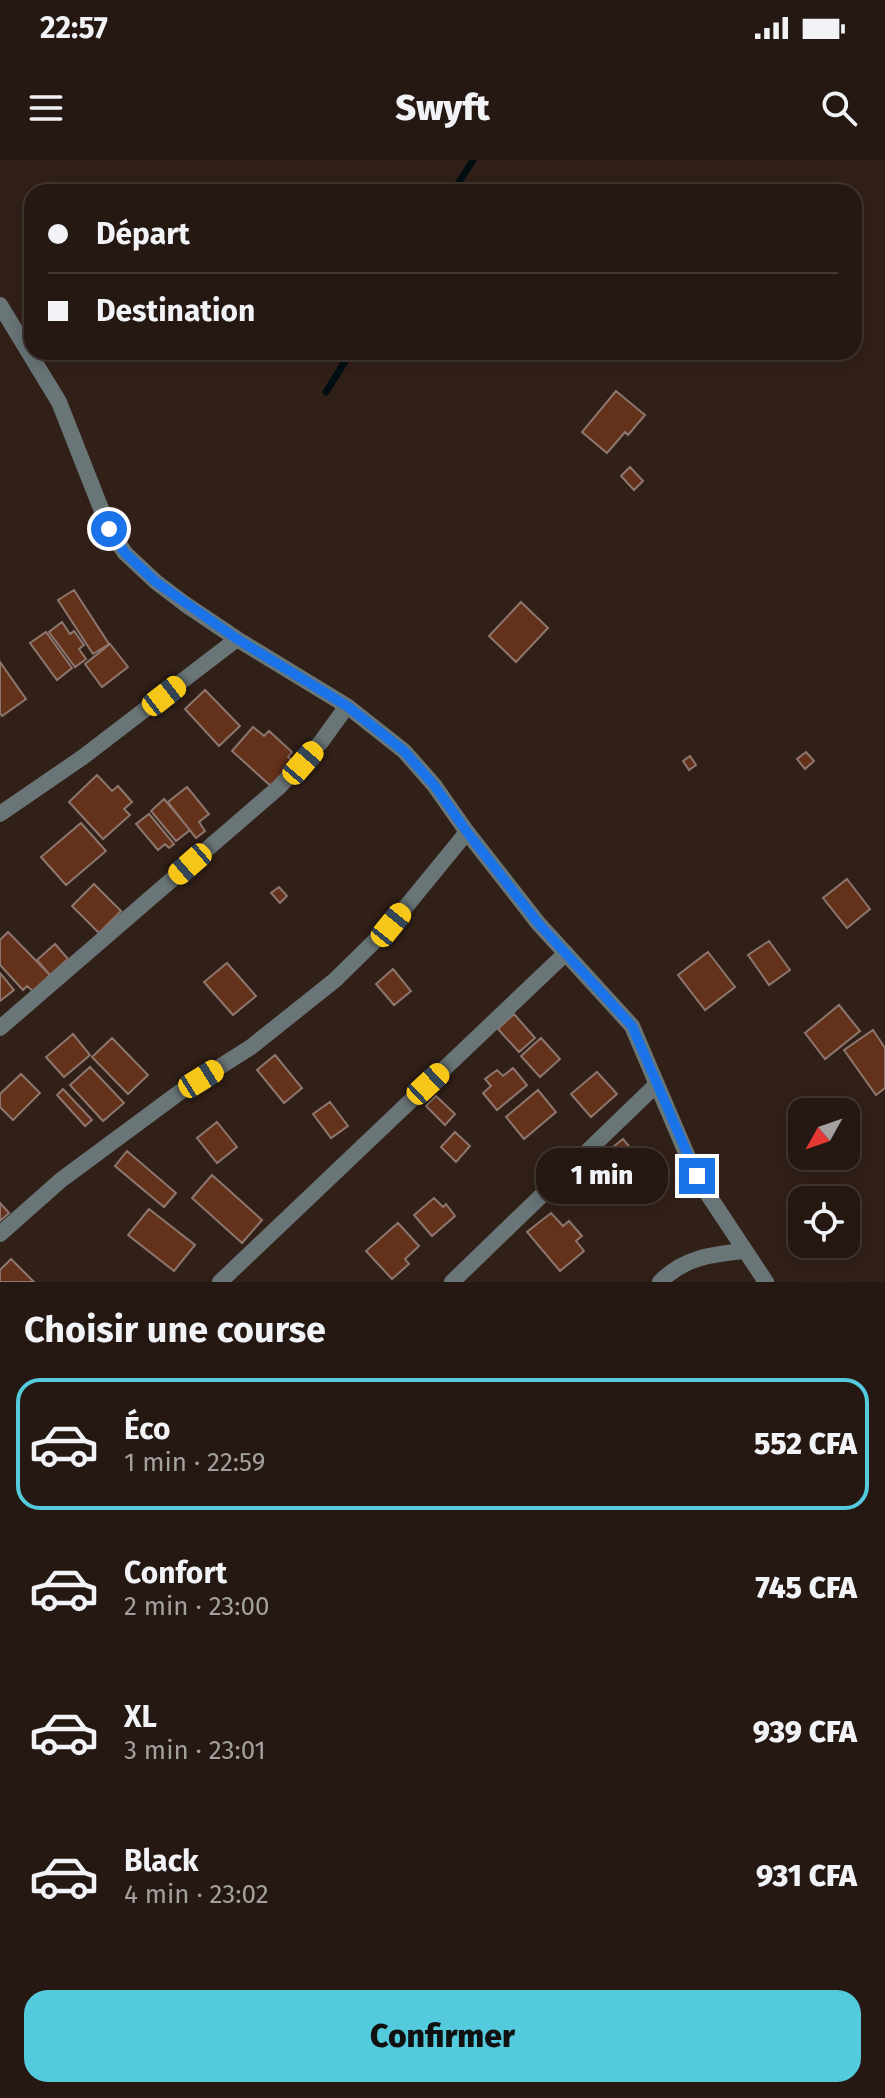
<!DOCTYPE html>
<html lang="fr">
<meta charset="utf-8">
<style>
:root{--surface:#251812;--page:#312520;--text:#f1f3f6;--muted:#a3a09f;--line:#423732;--accent:#54cadd}
body{margin:0;font-family:"Fira Sans",sans-serif;background:var(--page);color:var(--text);height:100vh;display:flex;flex-direction:column;font-size:30px;white-space:nowrap}
*{box-sizing:border-box;margin:0}
p{font-size:26px;color:var(--muted)}
.icon{flex:none;width:44px;height:44px;fill:none;stroke:currentColor;stroke-width:2;stroke-linecap:round;stroke-linejoin:round}
.map{position:relative;height:1122px;overflow:hidden}
.panel{display:flex;flex-direction:column;background:var(--surface);flex:1}
.panel>*{flex:none}
.hud{position:absolute;left:24px;top:24px;width:838px;height:176px;border-radius:24px;box-shadow:0 4px 20px #0003,0 0 0 2px var(--line);display:grid;align-content:center;height:176px;padding:0 24px;background:var(--surface)}
.needle{width:52px;rotate:230deg}
.controls{position:absolute;left:788px;top:938px;display:grid;gap:16px}
.controls a{display:grid;place-items:center;width:72px;height:72px;border-radius:16px;background:var(--surface);box-shadow:0 4px 20px #0003,0 0 0 2px var(--line);font-size:40px}
.end{position:absolute;width:36px;height:36px;margin:-18px;border:10px solid #1a73e8;background:#fff;box-shadow:0 0 0 4px #fff}
.from{border-radius:50%}
.bubble{position:absolute;height:56px;border-radius:24px;background:var(--surface);box-shadow:0 4px 20px #0003,0 0 0 2px var(--line);font-size:26px;font-weight:800;line-height:56px;text-align:center}
.car{position:absolute;width:24px;height:48px;margin:-24px -12px;border-radius:10px;box-shadow:0 0 6px 2px #0007;background:linear-gradient(#f5c518 24%,#345 0 40%,#f5c518 0 76%,#345 0 86%,#f5c518 0)}
.hud b{display:flex;align-items:center;gap:28px;height:76px;font-size:30px}
.hud b+b{border-top:2px solid var(--line)}
.hud i{width:20px;height:20px;background:var(--text)}
ul{padding:0;list-style:none}
li{display:flex;align-items:center;gap:24px;height:132px;margin:0 16px 12px;padding:0 8px;border:4px solid transparent;border-radius:24px}
li div{flex:1}
li b{display:block;font-size:30px}
li em{font-style:normal;font-weight:800}
li.selected{border-color:var(--accent)}
li>.icon{width:72px;height:72px;stroke-width:1.5}
h2{padding:0 24px;font-size:36px;line-height:96px}
.action{display:flex;gap:16px;margin-top:auto;padding:16px 24px}
.action a{flex:1;height:92px;border-radius:24px;background:var(--accent);color:#111;font-size:32px;font-weight:800;line-height:92px;text-align:center}
.status{display:flex;justify-content:space-between;align-items:center;height:56px;padding:0 40px;background:var(--surface);direction:ltr}
.status svg{height:22px;fill:currentColor}
header{display:flex;justify-content:space-between;align-items:center;height:104px;padding:0 24px;background:var(--surface);font-size:36px;font-weight:800}
.map>svg:first-child{display:block}
.lines{fill:none;stroke-linecap:round;stroke-linejoin:round}
.stream{stroke:#000e12;stroke-width:7}
.building{fill:#64311b;stroke:#8c766d;stroke-width:2}
.minor{stroke:#697577;stroke-width:16}
.route{stroke:#1a73e8;stroke-width:10}
</style>
<div class="status"><b>22:57</b><svg viewBox="0 0 49 12"><path d="M0 12V9h3v3zM5 12V6h3v6zM10 12V3h3v9zM15 12V0h3v12zM26 1h20v11H26zM47 4h2v5h-2z"/></svg></div>
<header><svg class="icon" aria-label="menu" viewBox="0 0 24 24"><path d="M4 6h16M4 12h16M4 18h16"/></svg>Swyft<svg class="icon" aria-label="search" viewBox="0 0 24 24"><circle cx="10" cy="10" r="6"/><path d="M15 15l6 6"/></svg></header>
<div class="map">
<svg width="885" height="1122" viewBox="0 0 885 1122">
<rect width="100%" height="100%" fill="#312018"/>
<g class="lines">
<path class="stream" d="M453,32L473,0
M326,232L351,192"/>
</g>
<path class="building" d="M616,231L645,255L628,275L625,272L607,293L582,272Z
M630,307L643,321L634,330L621,316Z
M74,430L109,484L93,494L58,440Z
M521,442L548,468L516,502L489,476Z
M62,462L70,474L74,471L84,485L79,489L86,499L75,507L49,472Z
M46,472L72,508L57,520L30,483Z
M110,484L128,507L102,527L85,504Z
M0,502L26,539L2,556L0,553Z
M205,530L240,566L219,586L185,549Z
M253,567L264,576L269,571L292,592L288,597L294,602L272,627L232,591Z
M806,592L814,601L805,609L797,599Z
M690,596L696,605L689,610L683,601Z
M97,615L112,631L118,626L132,642L124,649L130,655L103,679L69,642Z
M187,627L209,654L199,662L205,671L196,678L168,642Z
M164,639L190,670L176,681L151,651Z
M149,654L174,684L169,688L165,684L158,690L136,664Z
M81,663L106,691L66,725L41,697Z
M847,719L870,749L847,768L823,738Z
M94,724L121,751L99,773L72,746Z
M279,727L287,736L280,743L271,733Z
M8,772L50,815L33,831L27,826L23,830L0,805V780Z
M769,781L790,810L769,825L748,795Z
M55,784L68,799L50,815L37,800Z
M708,792L735,827L705,850L678,815Z
M227,803L256,836L233,855L204,822Z
M393,809L411,831L394,845L376,824Z
M0,813L14,830L0,841Z
M839,845L860,871L825,899L805,873Z
M514,854L535,878L519,892L498,869Z
M873,870L885,888V928L876,935L844,890Z
M73,874L90,895L64,917L46,897Z
M112,878L148,915L128,934L92,897Z
M541,878L560,899L540,917L521,896Z
M275,895L302,928L284,943L257,910Z
M90,907L124,943L103,961L70,925Z
M513,908L527,925L497,950L483,933L491,926L485,919L497,910L503,916Z
M597,912L617,934L591,957L571,934Z
M21,914L40,933L13,960L0,947V934Z
M63,929L92,960L85,966L57,935Z
M538,930L556,952L524,979L506,957Z
M436,936L455,954L445,965L426,946Z
M330,942L348,966L331,978L313,954Z
M217,962L237,987L217,1003L197,978Z
M455,972L470,986L456,1002L441,987Z
M623,979L653,1016L628,1036L598,999Z
M127,991L176,1033L164,1047L115,1006Z
M212,1015L262,1060L242,1083L192,1038Z
M571,1020L583,1034L573,1042L561,1028Z
M815,1030L823,1040H802V1050L797,1043Z
M434,1038L443,1047L446,1044L455,1056L432,1076L414,1055Z
M0,1043L9,1053L0,1061Z
M149,1049L195,1085L174,1111L128,1075Z
M551,1053L563,1066L569,1061L582,1076L576,1081L584,1091L560,1111L527,1072Z
M398,1063L419,1086L405,1099L409,1104L392,1119L366,1091Z
M11,1099L34,1122H0V1110Z"/>
<g class="lines">
<path class="minor" d="M0,145L59,242L109,369L125,393L156,422L185,444L237,479L347,546L404,591L434,625L467,672L538,763L632,866L690,1002L705,1030L766,1122
M0,654L83,597L237,479
M0,868L279,627L321,582L347,546
M0,1074L61,1020L180,932L251,887L335,820L391,765L467,672
M220,1122L566,793
M452,1122L657,924
M660,1122C683,1098 712,1094 744,1091"/>
</g>
<g class="lines">
<path class="route" d="M109,369L125,393L156,422L237,479L347,546L404,591L434,625L467,672L538,763L632,866L697,1016"/>
</g>
</svg>
<div class="controls">
<a><svg class="needle" viewBox="-14 -14 28 28"><path d="M0-13l5 13h-10z" fill="#e53935"/><path d="M0 13l5-13h-10z" fill="#a3a09f"/></svg></a>
<a><svg class="icon" aria-label="locate" viewBox="0 0 24 24"><circle cx="12" cy="12" r="6"/><path d="M12 2v4M12 18v4M2 12h4M18 12h4"/></svg></a>
</div>
<i class="end from" style="left:109px;top:369px"></i>
<i class="end" style="left:697px;top:1016px"></i>
<div class="bubble" style="left:536px;top:988px;width:132px">1 min</div>
<i class="car" style="left:164px;top:536px;rotate:52deg"></i>
<i class="car" style="left:303px;top:603px;rotate:41deg"></i>
<i class="car" style="left:190px;top:704px;rotate:229deg"></i>
<i class="car" style="left:391px;top:765px;rotate:39deg"></i>
<i class="car" style="left:201px;top:919px;rotate:58deg"></i>
<i class="car" style="left:428px;top:924px;rotate:47deg"></i>
<div class="hud">
<b><i class="from"></i>Départ</b>
<b><i></i>Destination</b>
</div>
</div>
<section class="panel">
<h2>Choisir une course</h2>
<ul>
<li class="selected"><svg class="icon" aria-label="car" viewBox="0 0 24 24"><path d="M5 17H2v-5l4-1 3-4h7l3 4 3 1v5h-3M9 17h6M6 11h13"/><circle cx="7" cy="17" r="2"/><circle cx="17" cy="17" r="2"/></svg><div><b>Éco</b><p>1 min · 22:59</p></div><em>552 CFA</em></li>
<li><svg class="icon" aria-label="car" viewBox="0 0 24 24"><path d="M5 17H2v-5l4-1 3-4h7l3 4 3 1v5h-3M9 17h6M6 11h13"/><circle cx="7" cy="17" r="2"/><circle cx="17" cy="17" r="2"/></svg><div><b>Confort</b><p>2 min · 23:00</p></div><em>745 CFA</em></li>
<li><svg class="icon" aria-label="car" viewBox="0 0 24 24"><path d="M5 17H2v-5l4-1 3-4h7l3 4 3 1v5h-3M9 17h6M6 11h13"/><circle cx="7" cy="17" r="2"/><circle cx="17" cy="17" r="2"/></svg><div><b>XL</b><p>3 min · 23:01</p></div><em>939 CFA</em></li>
<li><svg class="icon" aria-label="car" viewBox="0 0 24 24"><path d="M5 17H2v-5l4-1 3-4h7l3 4 3 1v5h-3M9 17h6M6 11h13"/><circle cx="7" cy="17" r="2"/><circle cx="17" cy="17" r="2"/></svg><div><b>Black</b><p>4 min · 23:02</p></div><em>931 CFA</em></li>
</ul>
<div class="action"><a>Confirmer</a></div>
</section>
